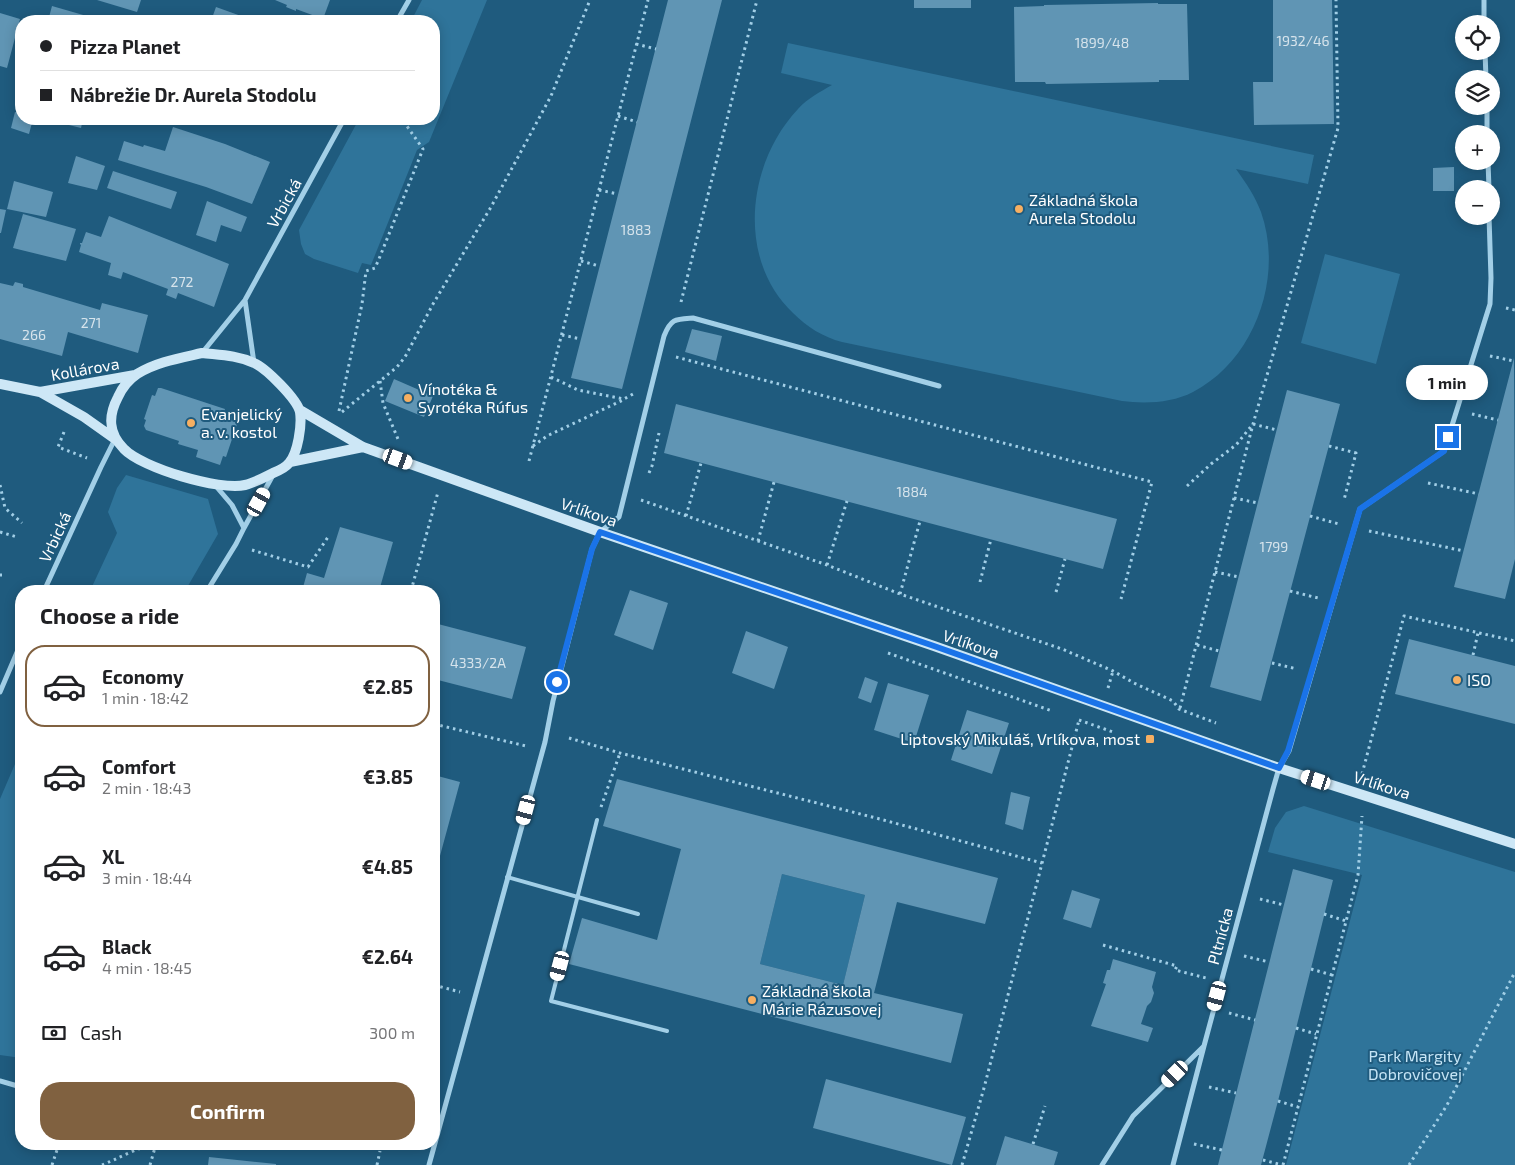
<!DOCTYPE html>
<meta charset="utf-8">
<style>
:root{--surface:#fff;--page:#f2f2f2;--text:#202124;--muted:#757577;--line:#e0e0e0;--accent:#806140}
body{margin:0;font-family:"Exo 2",sans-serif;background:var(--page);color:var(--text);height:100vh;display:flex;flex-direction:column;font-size:19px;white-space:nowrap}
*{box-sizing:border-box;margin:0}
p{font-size:16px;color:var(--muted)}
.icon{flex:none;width:28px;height:28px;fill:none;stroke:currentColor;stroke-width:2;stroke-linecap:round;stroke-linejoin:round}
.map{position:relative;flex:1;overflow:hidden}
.details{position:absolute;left:15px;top:585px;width:425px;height:565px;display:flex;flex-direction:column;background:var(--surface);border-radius:20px;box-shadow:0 2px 12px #0003}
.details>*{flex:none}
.top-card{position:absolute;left:15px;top:15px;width:425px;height:110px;border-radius:20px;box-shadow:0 2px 12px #0003;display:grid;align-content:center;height:110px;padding:0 25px;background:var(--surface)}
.fabs{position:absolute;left:1455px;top:15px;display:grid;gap:10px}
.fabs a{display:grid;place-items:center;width:45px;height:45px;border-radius:50%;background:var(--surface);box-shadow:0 2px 12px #0003;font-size:25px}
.end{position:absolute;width:22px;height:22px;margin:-11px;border:6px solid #1a73e8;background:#fff;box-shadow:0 0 0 2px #fff}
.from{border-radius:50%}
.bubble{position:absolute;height:35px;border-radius:18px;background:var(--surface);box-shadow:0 2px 12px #0003;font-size:16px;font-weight:700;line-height:35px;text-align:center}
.car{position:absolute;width:15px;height:30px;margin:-15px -8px;border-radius:6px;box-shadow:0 0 4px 1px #0007;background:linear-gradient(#fff 24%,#345 0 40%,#fff 0 76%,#345 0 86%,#fff 0)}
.top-card b{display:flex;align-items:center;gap:18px;height:48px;font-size:19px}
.top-card b+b{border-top:1px solid var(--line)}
.top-card i{width:12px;height:12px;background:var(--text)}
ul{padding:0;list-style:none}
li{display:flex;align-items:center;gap:15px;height:82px;margin:0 10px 8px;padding:0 15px;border:2px solid transparent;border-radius:20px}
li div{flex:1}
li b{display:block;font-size:19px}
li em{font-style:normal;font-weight:700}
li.selected{border-color:var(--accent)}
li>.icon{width:45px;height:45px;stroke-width:1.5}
h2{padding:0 25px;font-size:22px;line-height:60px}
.pay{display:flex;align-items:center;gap:12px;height:55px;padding:0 25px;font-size:19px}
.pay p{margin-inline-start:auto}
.button{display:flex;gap:10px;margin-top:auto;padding:10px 25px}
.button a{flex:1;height:58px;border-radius:20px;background:var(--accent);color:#fff;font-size:20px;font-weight:700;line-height:58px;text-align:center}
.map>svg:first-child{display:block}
.green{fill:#2f749a}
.building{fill:#6095b4;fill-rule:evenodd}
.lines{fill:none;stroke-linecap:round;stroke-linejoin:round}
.path{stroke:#a2cfe7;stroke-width:3;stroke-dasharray:2.5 4;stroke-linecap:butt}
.lane{stroke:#a2cfe7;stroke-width:4}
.street{stroke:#a2cfe7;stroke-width:5}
.secondary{stroke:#cde7f6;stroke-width:10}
.route{stroke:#1a73e8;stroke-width:6}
.poi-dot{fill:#f6af62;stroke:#1f5b7e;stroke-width:2}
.labels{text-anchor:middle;stroke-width:4;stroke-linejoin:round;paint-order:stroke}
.number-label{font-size:14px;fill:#d7e4ec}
.poi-label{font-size:16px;fill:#fff;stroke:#1f5b7e;text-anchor:start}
.street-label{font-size:16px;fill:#fff;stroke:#1f5b7e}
.park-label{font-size:16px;fill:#c6e5f6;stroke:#1f5b7e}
</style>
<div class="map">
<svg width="1515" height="1165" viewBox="0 0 1515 1165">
<rect width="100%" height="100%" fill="#1f5b7e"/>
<path class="green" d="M422,0H487L429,142L417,150L371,265L362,263L358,273L314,259L305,254L301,244L299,230L359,119H434V21H411Z
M788,43L1314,155L1308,184L1236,169C1246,183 1255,196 1261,212C1284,277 1255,360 1193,392C1172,403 1145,404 1122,401L842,342C823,337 807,327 793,313C736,259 747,163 798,109C808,98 820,92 832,85L781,73Z
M1325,254L1400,274L1376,364L1301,343Z
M126,475L208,499L218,534L185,591H90L117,533L108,512L117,488Z
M21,750V1058L0,1055V799Z
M1304,806L1515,872V1165H1286L1362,875L1268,852L1275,828L1286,812Z
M782,874L865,895L843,985L760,964Z"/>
<path class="building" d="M97,0H141L137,12Z
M275,0H330L323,19L296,9V11L286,7L287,5Z
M668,0H722L622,389L571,378Z
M914,0H971V8H914Z
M1273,0H1332L1334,124L1254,125L1253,82H1273Z
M1158,3V4H1187L1189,80H1159V82L1046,84L1045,82H1015L1014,7L1044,6V5Z
M52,6L104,21H48Z
M216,7L255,21H211Z
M0,13L20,19L7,68L0,66Z
M15,112L21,114V119H33L29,134L11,128Z
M45,119H83L81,128Z
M173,127L225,144L270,162L252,204L206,187L118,160L124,141L143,147L144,145L165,151Z
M76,156L105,166L97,190L68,183Z
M1454,167V191H1433V168Z
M113,171L177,192L171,209L107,188Z
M14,181L53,192L46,217L7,209Z
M207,201L247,217L241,232L221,225L216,242L196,235Z
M0,209L6,210L1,233H0Z
M23,214L76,229L66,261L13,248Z
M109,216L229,264L214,307L178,293L176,299L166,295L168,289L123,272L121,279L108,275L111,263L79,252L81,245L80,244V243H82L86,232L101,237Z
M15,282L23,284V287L100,310L102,303L148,315L138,353L68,332L62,356L0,339V283L13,286Z
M692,329L722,336L716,361L685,352Z
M1514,358L1515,559L1505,599L1454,587Z
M394,379L433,396L424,417L385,401Z
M158,388H161L225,409L224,413L239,418L226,457L223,456L220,465L196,457L198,450L178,444L179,441L146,430L144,426L146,420L144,419L152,395L155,396Z
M1287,390L1340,404L1261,701L1210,687Z
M676,404L1117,519L1103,569L664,453Z
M340,527L393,542L379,591H302L307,573L324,578Z
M630,590L668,603L653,650L614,635Z
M438,624L526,647L512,699L434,679V639Z
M746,631L788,647L774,689L732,673Z
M1409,639L1515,666V724L1395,694Z
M865,677L878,682L871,703L858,698Z
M888,683L929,695L914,743L874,730Z
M967,710L1009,723L992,774L951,760Z
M434,775L460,782L434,878Z
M617,779L998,878L985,924L897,902L874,993L963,1014L951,1063L569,964L582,918L657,940L681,849L603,826ZM782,874L865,895L843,985L760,964Z
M1011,792L1030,797L1023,830L1005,824Z
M1293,869L1333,880L1278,1101L1261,1165H1218Z
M1072,890L1100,899L1091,928L1063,919Z
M1113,959L1156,972L1152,987L1154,993L1151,1002L1147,1006L1141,1024L1153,1028L1148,1042L1091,1026L1106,984L1103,983L1107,970H1110Z
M826,1079L966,1117L952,1165L813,1128Z
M1005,1136L1058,1152L1054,1165H996Z
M209,1157L276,1164V1165H208Z"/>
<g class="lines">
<path class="path" d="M636,44L656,49
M618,116L637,122
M599,190L618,194
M581,261L599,266
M681,302L757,0
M1506,308L1515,310
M562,335L581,339
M1490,356L1514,361
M676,357L1152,482L1121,599
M551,377L578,390L624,399L633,394
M380,381L383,403L398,439
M339,411L362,304L366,271L375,268L379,259L423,149L402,119
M342,412L397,367L405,357L433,304L491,207L551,96L590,0
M1472,414L1498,420
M64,432L58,447L87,458
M533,446L547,436L623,400
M1329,446L1356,453L1344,500
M529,461L648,0
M649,473L652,466L659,433
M1428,483L1479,494
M0,485L5,508L22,523
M1187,486L1211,464L1236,445L1253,424L1277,430
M1234,498L1258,503
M641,500L827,565L900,594L1062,649L1113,671L1134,683L1173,701L1179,709L1216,723
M686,516L701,463
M1310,516L1339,524
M1369,531L1464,551
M0,532L17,537
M758,541L774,482
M252,550L308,567L328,537
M827,565L847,501
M1215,572L1239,577
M0,575H2
M980,582L991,539
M186,591L192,587
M411,591L438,492
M1290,591L1318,598
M1056,592L1065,559
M900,594L920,521
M1197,645L1219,651
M888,653L1052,711
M1473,655L1478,633
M1272,663L1297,669
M1108,688L1113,671
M1180,708L1253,424L1338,128L1336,0
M1079,720L1113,732
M434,724L526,746
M569,738L620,753L876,818L1042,863
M1362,774L1404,616L1515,641
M601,807L620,753
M1260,899L1284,905
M1324,914L1346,921
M1103,945L1177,966L1175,970L1206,978
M1244,956L1269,962
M1311,969L1332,975
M434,985L460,992
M1229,1013L1255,1020
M1296,1028L1316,1034
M1209,1087L1236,1093
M1278,1101L1298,1107
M1033,1144L1045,1106
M1194,1144L1222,1150
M1263,1160L1282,1165
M52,1165L59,1144
M102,1165C115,1160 144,1144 156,1145
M150,1165L156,1144
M377,1165L380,1151
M962,1165L984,1088L1079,720
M1283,1165L1358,875L1362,816
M1409,1165L1447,1105L1515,972"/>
<path class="lane" d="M597,820L551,1001L667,1031
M507,877L638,914"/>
<path class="street" d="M1484,0V24
M397,21L409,0
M1485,51L1486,79
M1487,106V134
M1488,161L1489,189
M245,300L254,363
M202,353L245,300L344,119
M215,485L232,505L244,528L273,475
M44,591L101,467L115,439
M207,591L236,544L244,528
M0,692L21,643
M0,1081L21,1087
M429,1165L545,742L553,701L592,549L600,532L619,517L664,336C671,318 676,319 693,318L939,386
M1102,1165L1133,1116L1204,1046L1273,789L1279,768L1289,751L1360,509L1444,451L1490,304L1491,278L1489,216
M1173,1165L1204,1046"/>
<path class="secondary" d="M202,353C219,355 237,355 254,363C266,368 297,399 300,412C302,425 298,453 289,463C286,467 278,471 273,473C265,477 254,483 245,485C220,491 142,468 124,449C108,433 108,416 118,397C122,388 128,380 137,374C156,362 180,358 202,353Z
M0,384L40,392L84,417L115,439
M40,392L135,375
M300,410L363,447L600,532L934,646L1279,768L1515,844
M290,462L363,447"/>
</g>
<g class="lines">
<path class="route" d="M557,682L592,549L600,532L934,646L1279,768L1288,751L1360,509L1444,451L1448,437"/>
</g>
<g class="poi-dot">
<circle cx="1019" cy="209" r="5"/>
<circle cx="408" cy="398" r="5"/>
<circle cx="191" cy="423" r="5"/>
<circle cx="1457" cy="680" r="5"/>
<rect x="1145" y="734" width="10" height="10" rx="2.5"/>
<circle cx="752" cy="1000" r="5"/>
</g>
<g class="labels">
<g class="number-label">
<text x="1303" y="46">1932/46</text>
<text x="1102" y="48">1899/48</text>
<text x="636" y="235">1883</text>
<text x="182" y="287">272</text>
<text x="91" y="328">271</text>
<text x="34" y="340">266</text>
<text x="912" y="497">1884</text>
<text x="1274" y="552">1799</text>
<text x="478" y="668">4333/2A</text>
</g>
<g class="poi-label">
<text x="1029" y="206">Základná škola<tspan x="1029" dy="18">Aurela Stodolu</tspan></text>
<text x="418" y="395">Vínotéka &amp;<tspan x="418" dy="18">Syrotéka Rúfus</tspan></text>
<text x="201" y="420">Evanjelický<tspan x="201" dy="18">a. v. kostol</tspan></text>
<text x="1467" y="686">ISO</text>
<text x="1140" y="745" text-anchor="end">Liptovský Mikuláš, Vrlíkova, most</text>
<text x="762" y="997">Základná škola<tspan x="762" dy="18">Márie Rázusovej</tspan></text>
</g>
<g class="street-label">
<text transform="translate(284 203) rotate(-61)" y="6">Vrbická</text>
<text transform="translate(85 369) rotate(-10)" y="6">Kollárova</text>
<text transform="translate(589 512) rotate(19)" y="6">Vrlíkova</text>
<text transform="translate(55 537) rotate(-65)" y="6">Vrbická</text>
<text transform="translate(971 644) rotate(19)" y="6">Vrlíkova</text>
<text transform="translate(1382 785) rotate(18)" y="6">Vrlíkova</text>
<text transform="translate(1220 936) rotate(-75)" y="6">Pltnícka</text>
</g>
<g class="park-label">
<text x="1415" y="1062">Park Margity<tspan x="1415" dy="18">Dobrovičovej</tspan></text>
</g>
</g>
</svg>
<div class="fabs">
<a><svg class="icon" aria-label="locate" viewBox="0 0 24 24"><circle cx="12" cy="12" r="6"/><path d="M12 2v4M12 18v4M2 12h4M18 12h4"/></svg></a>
<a><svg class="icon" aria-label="layers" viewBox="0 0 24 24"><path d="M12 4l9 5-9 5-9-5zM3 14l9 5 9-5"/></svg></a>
<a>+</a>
<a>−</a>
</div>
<i class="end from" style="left:557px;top:682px"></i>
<i class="end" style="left:1448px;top:437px"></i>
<div class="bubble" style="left:1406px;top:365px;width:82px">1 min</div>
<i class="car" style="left:398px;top:459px;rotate:110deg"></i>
<i class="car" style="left:259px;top:502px;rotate:29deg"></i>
<i class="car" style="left:1316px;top:780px;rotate:288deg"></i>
<i class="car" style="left:526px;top:810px;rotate:195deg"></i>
<i class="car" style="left:560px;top:966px;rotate:195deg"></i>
<i class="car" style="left:1217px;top:996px;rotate:195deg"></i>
<i class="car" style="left:1175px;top:1074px;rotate:225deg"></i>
<div class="top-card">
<b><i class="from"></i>Pizza Planet</b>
<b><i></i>Nábrežie Dr. Aurela Stodolu</b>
</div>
<section class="details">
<h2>Choose a ride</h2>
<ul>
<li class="selected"><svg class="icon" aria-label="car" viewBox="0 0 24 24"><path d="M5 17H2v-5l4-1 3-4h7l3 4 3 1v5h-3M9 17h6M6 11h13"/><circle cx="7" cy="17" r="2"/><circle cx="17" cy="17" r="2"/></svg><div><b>Economy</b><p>1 min · 18:42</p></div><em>€2.85</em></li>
<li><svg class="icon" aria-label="car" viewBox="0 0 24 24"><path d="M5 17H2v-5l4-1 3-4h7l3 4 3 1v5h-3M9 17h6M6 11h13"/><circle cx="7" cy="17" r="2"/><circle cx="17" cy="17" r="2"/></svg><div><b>Comfort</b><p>2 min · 18:43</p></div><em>€3.85</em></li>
<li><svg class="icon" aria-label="car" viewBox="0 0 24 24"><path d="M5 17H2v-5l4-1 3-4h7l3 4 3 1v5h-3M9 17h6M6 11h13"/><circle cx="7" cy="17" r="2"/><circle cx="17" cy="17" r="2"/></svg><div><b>XL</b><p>3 min · 18:44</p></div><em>€4.85</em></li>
<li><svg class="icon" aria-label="car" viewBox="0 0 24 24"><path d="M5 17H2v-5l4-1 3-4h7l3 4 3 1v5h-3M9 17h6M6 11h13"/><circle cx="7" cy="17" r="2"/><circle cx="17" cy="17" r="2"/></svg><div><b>Black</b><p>4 min · 18:45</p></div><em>€2.64</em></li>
</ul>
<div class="pay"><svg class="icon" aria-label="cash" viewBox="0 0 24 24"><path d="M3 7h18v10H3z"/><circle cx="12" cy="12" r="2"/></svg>Cash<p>300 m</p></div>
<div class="button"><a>Confirm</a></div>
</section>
</div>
